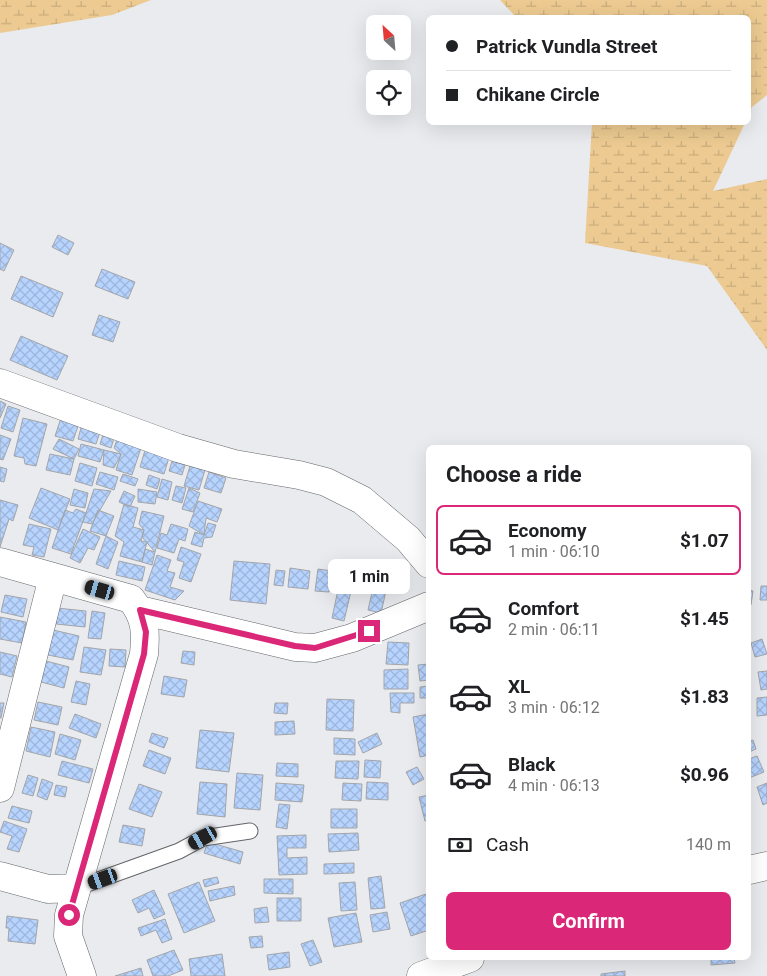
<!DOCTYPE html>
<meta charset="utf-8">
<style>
:root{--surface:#fff;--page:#f6f6f6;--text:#202124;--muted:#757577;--line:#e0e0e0;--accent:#db2777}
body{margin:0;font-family:Roboto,sans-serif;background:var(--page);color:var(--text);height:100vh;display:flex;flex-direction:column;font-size:19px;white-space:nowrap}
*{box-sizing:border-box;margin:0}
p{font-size:16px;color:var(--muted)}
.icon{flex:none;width:28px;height:28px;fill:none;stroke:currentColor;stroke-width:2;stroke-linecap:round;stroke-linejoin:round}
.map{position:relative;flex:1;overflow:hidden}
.sheet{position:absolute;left:426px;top:445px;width:325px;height:515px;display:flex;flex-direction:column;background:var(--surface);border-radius:8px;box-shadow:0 5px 20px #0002}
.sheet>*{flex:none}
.guide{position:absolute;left:426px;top:15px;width:325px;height:110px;border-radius:8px;box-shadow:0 5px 20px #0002;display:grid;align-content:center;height:110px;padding:0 20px;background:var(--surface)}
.needle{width:32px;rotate:334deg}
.controls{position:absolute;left:366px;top:15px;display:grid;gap:10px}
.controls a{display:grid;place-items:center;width:45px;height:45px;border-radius:8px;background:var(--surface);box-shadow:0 5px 20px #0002;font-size:25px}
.end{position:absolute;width:22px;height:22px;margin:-11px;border:6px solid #db2777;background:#fff;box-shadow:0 0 0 2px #fff}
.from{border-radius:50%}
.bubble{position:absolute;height:35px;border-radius:8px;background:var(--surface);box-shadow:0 5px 20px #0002;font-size:16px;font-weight:700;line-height:35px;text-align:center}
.car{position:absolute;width:15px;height:30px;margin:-15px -8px;border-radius:6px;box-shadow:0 0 4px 1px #0007;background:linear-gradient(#222 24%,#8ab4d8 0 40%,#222 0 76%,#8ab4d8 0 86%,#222 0)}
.guide b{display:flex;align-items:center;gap:18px;height:48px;font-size:19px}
.guide b+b{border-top:1px solid var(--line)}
.guide i{width:12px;height:12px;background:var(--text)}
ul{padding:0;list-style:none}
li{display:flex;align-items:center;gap:15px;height:70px;margin:0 10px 8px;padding:0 10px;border:2px solid transparent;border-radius:8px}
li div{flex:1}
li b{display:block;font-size:19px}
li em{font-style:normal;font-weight:700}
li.on{border-color:var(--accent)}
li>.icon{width:45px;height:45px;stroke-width:1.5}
h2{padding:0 20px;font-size:22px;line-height:60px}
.pay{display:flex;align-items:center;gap:12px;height:55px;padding:0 20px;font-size:19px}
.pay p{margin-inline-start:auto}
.cta{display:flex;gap:10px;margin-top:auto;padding:10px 20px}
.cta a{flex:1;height:58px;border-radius:8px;background:var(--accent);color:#fff;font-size:20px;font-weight:700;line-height:58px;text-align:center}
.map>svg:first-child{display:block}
.wetland{fill:url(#wetland-marsh)}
.building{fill:url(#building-cross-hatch);stroke:#a3a5a8}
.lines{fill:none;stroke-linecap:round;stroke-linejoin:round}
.lane-casing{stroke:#636568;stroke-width:17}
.street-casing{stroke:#636568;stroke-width:29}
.secondary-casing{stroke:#636568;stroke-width:29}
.lane{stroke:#fff;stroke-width:15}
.street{stroke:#fff;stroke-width:28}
.secondary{stroke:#fff;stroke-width:28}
.route{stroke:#db2777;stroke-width:6}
</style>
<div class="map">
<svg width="767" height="976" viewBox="0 0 767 976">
<defs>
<pattern id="wetland-marsh" width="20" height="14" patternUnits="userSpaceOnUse" patternTransform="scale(1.25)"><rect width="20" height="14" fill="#ecca91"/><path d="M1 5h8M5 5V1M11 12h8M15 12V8" fill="none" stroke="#caad7c"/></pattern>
<pattern id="building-cross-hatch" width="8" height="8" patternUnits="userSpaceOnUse" patternTransform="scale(1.25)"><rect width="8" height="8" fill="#b7d4ff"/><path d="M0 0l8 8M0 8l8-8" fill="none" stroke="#9db5da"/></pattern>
</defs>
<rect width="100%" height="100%" fill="#e9ebef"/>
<path class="wetland" d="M0,0H151L112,15L0,33Z
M500,0H767V95L752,107L749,114V18L516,17Z
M592,123H745L713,191L767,179V350L707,266L585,243Z"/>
<path class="building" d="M58,235L74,243L68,255L52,247Z
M0,243L14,250L4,271L0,269Z
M102,269L135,282L128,299L95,286Z
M21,276L63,293L53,317L11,299Z
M99,315L120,322L113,342L92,335Z
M21,336L68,356L57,380L10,360Z
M0,401L6,404L0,418Z
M8,406L20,410L13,432L1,428Z
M23,418L47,424L36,466L25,464L24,458L14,456Z
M61,418L79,423L73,441L55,436Z
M82,424L101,429L96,444L78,439Z
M104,432L115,435L111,448L100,444Z
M119,434L143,442L132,475L116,470L121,454L114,448Z
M0,435L11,439L3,460L0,459Z
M59,439L79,449L74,459L53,449Z
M81,444L104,450L100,462L78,456Z
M146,447L170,454L164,474L140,467Z
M104,450L121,454L114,468L103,465Z
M50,454L74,459L70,475L46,470Z
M172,461L185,465L182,475L169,471Z
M80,463L97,468L92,486L75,481Z
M190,466L205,470L199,490L184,486Z
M0,467L7,469L4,482L0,481Z
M100,472L118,477L114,490L96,484Z
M209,472L226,478L221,493L204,488Z
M123,474L138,479L135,486L120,481Z
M149,475L160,479L157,489L146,485Z
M162,479L172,482L168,500L157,497Z
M176,486L186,488L182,503L172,500Z
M41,488L70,499L58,530L29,518Z
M189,488L200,493L193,512L182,509Z
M74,489L88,493L85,508L70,505Z
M94,489L111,491L92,524L83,522Z
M138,489L157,492L155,504L138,502Z
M124,491L135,496L130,507L119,502Z
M0,500L18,505L13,521L9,519L0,547Z
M198,501L222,509L217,522L206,518L204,535L189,526Z
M124,504L138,508L133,527L144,530L141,541L147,542L142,562L120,556L124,542L115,536Z
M76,509L86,513L71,554L52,548L65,510L73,513Z
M98,510L114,516L106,536L90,531Z
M142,511L164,516L155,552L142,537L144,530L139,524Z
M208,523L216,525L212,537L204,538L202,547L191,544L195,532L204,535Z
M29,524L51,529L44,557L32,555L34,547L23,545Z
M171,524L188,529L185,541L179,539L174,553L157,548L161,533L167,535Z
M83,529L100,537L94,550L88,548L80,563L70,558Z
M106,536L118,542L108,569L96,564Z
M181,547L201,554L191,582L179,578L184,562L177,560Z
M145,549L155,552L152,565L142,562Z
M157,555L171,560L167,571L175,573L170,587L184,591L175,600L145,590Z
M119,561L145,567L142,581L116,575Z
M234,561L270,564L266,604L230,600Z
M290,568L310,571L308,589L288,587Z
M318,569L332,571L329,592L315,591Z
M276,570L285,571L283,586L274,585Z
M342,571L355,574L344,621L332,618Z
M377,571L390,573L381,613L368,610Z
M761,586H767V600H760Z
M749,590L753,591L751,605H749Z
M5,595L27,599L23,617L1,612Z
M57,608L86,611L85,627L56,624Z
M92,611L105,613L101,639L88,638Z
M0,617L26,622L22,643L0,639Z
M49,629L79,636L73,660L43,654Z
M762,639L767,654L755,657L751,643Z
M388,642L409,643L408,665L386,664Z
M84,647L106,650L101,675L80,672Z
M110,649L126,650L125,667L109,666Z
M183,651L195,652L194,665L181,663Z
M0,652L17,656L12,677L0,674Z
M46,661L69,667L64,688L41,682Z
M429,664V680L420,681L418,665Z
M408,669V689H384V670Z
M767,671V689L761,690L758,672Z
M164,676L187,680L184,697L161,694Z
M76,681L90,684L86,705L71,702Z
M429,686V698H420V687Z
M390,693H414V703H400V713L391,712Z
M767,697V715L757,716V698Z
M327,699L354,700L353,731L326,730Z
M38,702L62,707L58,725L34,720Z
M0,703H4L1,718H0Z
M275,703H288L287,714L274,713Z
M75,714L101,724L96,738L69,728Z
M429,714V755L420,757L413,717Z
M294,721L295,734L275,735V722Z
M31,727L55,732L50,757L26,751Z
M200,730L234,733L229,772L196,768Z
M152,733L168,738L164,748L149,742Z
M377,733L382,744L363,753L358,742Z
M60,734L81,740L75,760L55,754Z
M334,738L355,739V755L334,754Z
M753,740L756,749L749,752V741Z
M149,750L171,758L165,774L143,766Z
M757,756L764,772L749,778V759Z
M365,760L381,761L380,778L364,777Z
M62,761L93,769L89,783L58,775Z
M336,761H359L358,779L335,778Z
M277,763L298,764V777L276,776Z
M417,767L424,779L413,785L406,772Z
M237,773L263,775L260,810L234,808Z
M28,775L38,778L33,796L22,793Z
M42,779L53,783L47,800L37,796Z
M200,782L227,784L225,817L197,814Z
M367,782L388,783V800L366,799Z
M276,783L304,785L302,802L275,800Z
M343,783L362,784L361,801L342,800Z
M767,783V803L763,805L757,787Z
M139,784L162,792L152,817L129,809Z
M56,785L67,787L65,797L54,795Z
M429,795V820L425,821L419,797Z
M279,804L290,805L287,829L276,827Z
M12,806L32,811L29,823L8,818Z
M331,809H357V828H331Z
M4,821L27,829L19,852L7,849L12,836L0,832Z
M123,825L145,829L142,846L119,842Z
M358,833L359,850L329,852L328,834Z
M306,835V848H287V858L307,857V874L279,875L277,836Z
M208,842L243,852L240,864L204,853Z
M354,863V873L324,874V864Z
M381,876L385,908L371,909L368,878Z
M217,877L219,883L205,887L203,880Z
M264,879H293V894L264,893Z
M199,882L215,921L184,933L168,894Z
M355,882L357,910L341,911L339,883Z
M234,886L235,895L210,901L208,891Z
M154,890L165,914L154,919L149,908L138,913L132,900Z
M426,894L429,903V930L411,936L400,903Z
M277,898H301V921H277Z
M267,907L269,922L255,923L254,909Z
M387,912L390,929L373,932L370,915Z
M356,913L362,942L334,947L328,918Z
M7,916L38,920L35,944L8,941L9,928H6Z
M165,919L172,939L162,943L156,930L141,936L138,928Z
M262,936L263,947L251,948L249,937Z
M313,940L322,962L310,966L301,944Z
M174,950L183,970L168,976H153L147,960Z
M289,952L290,967L269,970L267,955Z
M222,954L225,976H191L189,959Z
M711,958H734L735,963L711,965Z
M141,968L143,976H115Z
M625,971V976H601V974Z"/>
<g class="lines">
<defs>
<path id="lane" d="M76,888L179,851L203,838L250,831"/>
<path id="street" d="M0,383L178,448L234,464L299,475L326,482L362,500L408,539L429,564
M0,562L131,599C146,618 146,632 144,654L69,915L68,936L82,976
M140,610L295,647L315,648L352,638L429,606
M0,788L53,577
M0,876L48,889L76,888"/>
<path id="secondary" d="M749,870L767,866
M421,976L470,958"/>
</defs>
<use href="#lane" class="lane-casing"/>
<use href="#street" class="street-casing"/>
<use href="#secondary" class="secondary-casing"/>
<use href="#lane" class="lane"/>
<use href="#street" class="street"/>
<use href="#secondary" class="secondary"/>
</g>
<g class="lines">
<path class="route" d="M69,915L144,654L146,632L140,610L295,646L315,648L369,631"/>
</g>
</svg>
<div class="controls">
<a><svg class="needle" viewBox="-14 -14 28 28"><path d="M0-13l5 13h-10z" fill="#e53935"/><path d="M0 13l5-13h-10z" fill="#757577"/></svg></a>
<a><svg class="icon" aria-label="locate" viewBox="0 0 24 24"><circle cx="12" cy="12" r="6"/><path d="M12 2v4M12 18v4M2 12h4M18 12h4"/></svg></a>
</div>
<i class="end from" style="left:69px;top:915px"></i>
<i class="end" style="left:369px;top:631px"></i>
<div class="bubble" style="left:328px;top:559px;width:82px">1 min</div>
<i class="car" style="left:100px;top:590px;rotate:286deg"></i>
<i class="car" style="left:203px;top:838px;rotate:240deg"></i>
<i class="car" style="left:103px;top:879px;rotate:250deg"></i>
<div class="guide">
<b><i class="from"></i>Patrick Vundla Street</b>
<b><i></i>Chikane Circle</b>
</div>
<section class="sheet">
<h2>Choose a ride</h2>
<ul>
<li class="on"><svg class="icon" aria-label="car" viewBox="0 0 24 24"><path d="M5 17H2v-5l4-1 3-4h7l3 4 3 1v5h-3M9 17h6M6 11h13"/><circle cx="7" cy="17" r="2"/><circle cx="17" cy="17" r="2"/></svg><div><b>Economy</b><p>1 min · 06:10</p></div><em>$1.07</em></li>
<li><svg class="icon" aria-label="car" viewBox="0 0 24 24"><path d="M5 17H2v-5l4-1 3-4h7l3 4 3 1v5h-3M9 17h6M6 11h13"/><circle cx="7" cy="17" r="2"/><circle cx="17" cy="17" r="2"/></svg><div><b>Comfort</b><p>2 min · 06:11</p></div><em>$1.45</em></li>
<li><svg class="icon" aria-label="car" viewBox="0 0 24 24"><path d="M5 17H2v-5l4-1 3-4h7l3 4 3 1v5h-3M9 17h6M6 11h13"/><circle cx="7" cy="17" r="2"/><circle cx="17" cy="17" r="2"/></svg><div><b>XL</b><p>3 min · 06:12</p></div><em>$1.83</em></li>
<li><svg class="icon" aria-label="car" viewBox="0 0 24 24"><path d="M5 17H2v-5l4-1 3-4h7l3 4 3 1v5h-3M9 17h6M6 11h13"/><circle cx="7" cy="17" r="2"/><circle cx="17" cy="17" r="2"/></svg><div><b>Black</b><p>4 min · 06:13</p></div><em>$0.96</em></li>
</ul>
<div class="pay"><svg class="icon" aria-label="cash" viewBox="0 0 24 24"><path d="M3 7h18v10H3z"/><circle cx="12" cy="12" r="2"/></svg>Cash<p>140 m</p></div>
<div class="cta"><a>Confirm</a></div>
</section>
</div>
